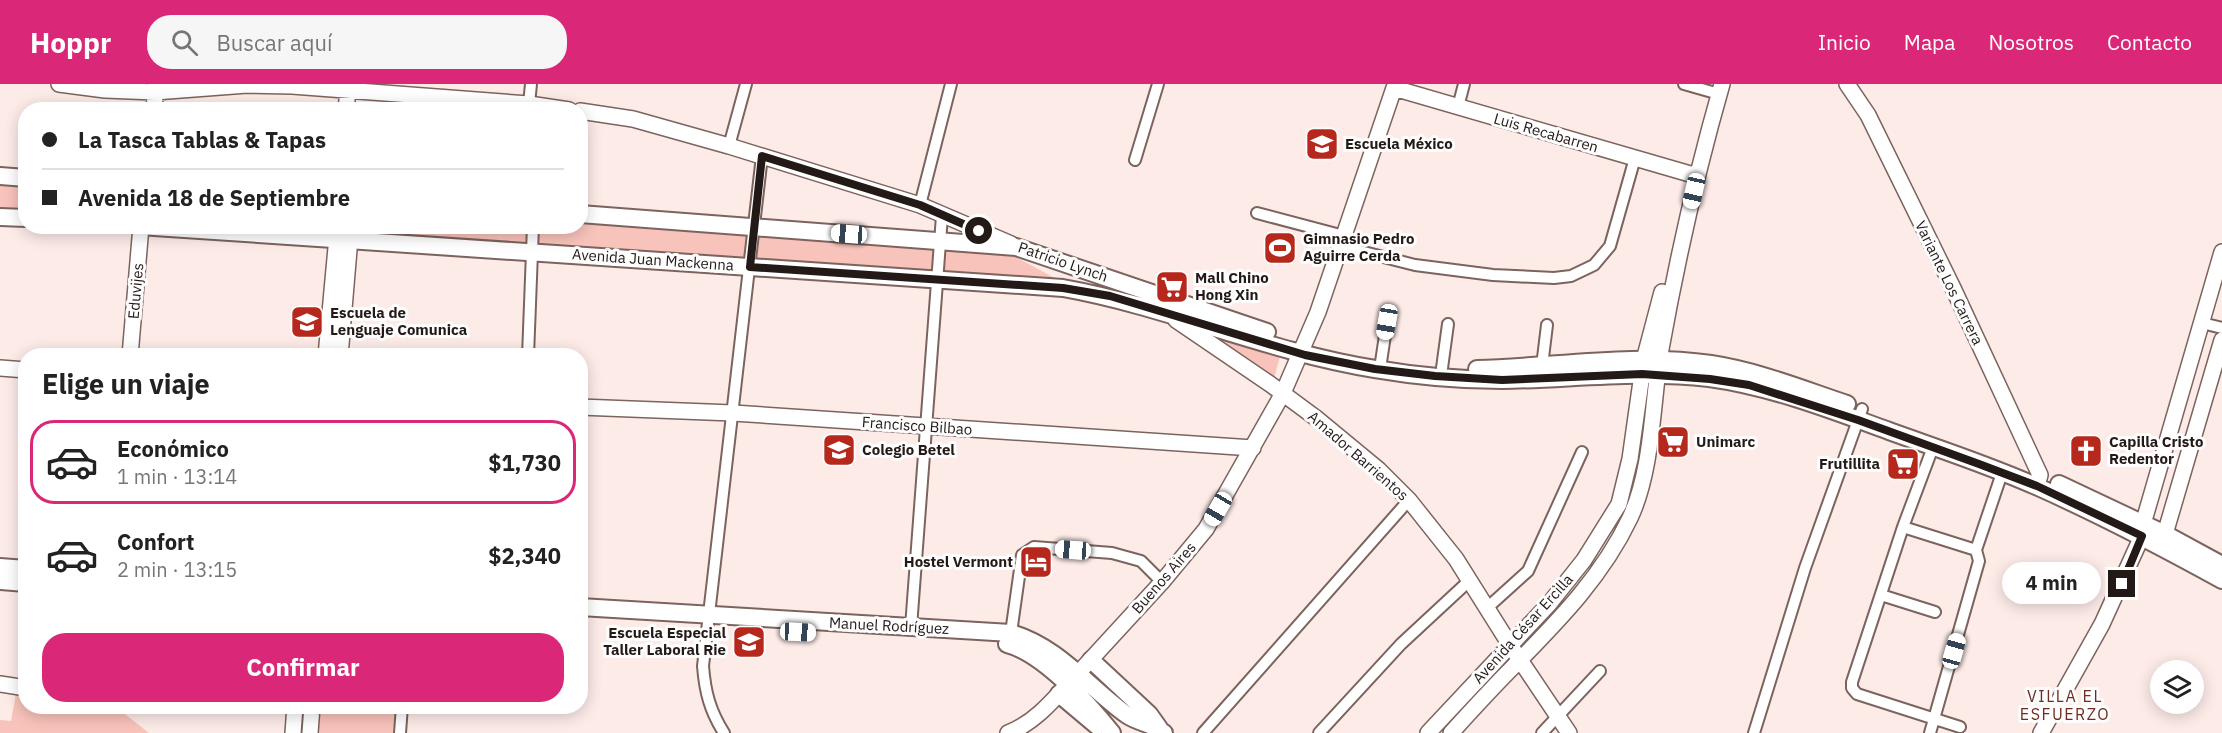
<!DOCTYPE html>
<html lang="es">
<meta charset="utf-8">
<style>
:root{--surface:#fff;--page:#f6f6f6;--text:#222;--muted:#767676;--line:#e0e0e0;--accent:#db2777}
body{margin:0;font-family:"IBM Plex Sans",sans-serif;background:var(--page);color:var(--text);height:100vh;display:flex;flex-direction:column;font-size:22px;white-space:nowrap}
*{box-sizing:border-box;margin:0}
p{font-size:20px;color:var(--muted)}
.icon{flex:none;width:33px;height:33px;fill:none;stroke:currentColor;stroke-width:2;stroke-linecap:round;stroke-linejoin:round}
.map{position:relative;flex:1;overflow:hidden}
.side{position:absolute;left:18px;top:264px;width:570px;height:366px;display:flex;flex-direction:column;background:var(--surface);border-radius:24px;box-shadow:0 3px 15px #0003}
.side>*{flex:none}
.banner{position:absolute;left:18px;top:18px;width:570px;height:132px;border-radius:24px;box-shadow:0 3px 15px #0003;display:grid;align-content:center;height:132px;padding:0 24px;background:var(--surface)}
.fabs{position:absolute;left:2150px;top:576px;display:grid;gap:12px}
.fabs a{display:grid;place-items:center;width:54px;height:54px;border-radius:50%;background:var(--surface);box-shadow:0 3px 15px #0003;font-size:30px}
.end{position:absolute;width:27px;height:27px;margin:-14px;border:8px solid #231917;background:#fff;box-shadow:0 0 0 3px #fff}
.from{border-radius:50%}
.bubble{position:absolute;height:42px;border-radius:21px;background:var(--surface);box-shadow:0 3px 15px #0003;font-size:20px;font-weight:700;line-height:42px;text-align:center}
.car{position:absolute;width:18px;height:36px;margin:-18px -9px;border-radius:8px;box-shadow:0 0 4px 2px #0007;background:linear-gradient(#fff 24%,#345 0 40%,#fff 0 76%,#345 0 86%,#fff 0)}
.banner b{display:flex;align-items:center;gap:21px;height:57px;font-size:22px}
.banner b+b{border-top:2px solid var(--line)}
.banner i{width:15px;height:15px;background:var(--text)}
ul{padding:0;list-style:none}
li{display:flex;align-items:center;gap:18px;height:84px;margin:0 12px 9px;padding:0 12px;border:3px solid transparent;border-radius:24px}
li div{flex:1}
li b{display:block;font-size:22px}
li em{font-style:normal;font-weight:700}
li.on{border-color:var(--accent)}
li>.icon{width:54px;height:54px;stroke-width:1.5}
h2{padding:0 24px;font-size:27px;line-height:72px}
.action{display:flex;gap:12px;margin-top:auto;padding:12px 24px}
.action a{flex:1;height:69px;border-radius:24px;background:var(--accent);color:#fff;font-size:24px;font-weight:700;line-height:69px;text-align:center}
header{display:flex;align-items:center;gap:36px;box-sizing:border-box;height:84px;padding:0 30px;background:var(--accent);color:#fff}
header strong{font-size:28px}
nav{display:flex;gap:33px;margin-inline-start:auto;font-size:21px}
.search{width:420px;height:54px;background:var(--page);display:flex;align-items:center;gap:15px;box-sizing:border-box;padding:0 21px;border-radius:24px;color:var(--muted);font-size:22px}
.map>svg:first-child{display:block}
.green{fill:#f8c3ba}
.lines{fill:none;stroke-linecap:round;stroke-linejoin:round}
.street-casing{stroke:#7c635e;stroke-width:14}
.secondary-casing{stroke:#7c635e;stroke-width:18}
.primary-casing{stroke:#7c635e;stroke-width:20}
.street{stroke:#fff;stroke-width:10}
.secondary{stroke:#fff;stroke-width:15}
.primary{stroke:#fff;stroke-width:16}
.route{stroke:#231917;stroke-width:8}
.labels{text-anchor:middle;stroke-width:6;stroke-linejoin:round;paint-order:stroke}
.street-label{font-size:15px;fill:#231917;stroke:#fdfdfd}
.poi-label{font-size:15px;font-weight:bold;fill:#231917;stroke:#fdfdfd;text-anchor:start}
.neighbourhood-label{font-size:16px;letter-spacing:1.5px;fill:#6f2a21;stroke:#fdfdfd}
</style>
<header>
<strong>Hoppr</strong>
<div class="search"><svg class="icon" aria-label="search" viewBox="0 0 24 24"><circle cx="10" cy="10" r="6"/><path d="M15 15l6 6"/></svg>Buscar aquí</div>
<nav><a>Inicio</a><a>Mapa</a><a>Nosotros</a><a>Contacto</a></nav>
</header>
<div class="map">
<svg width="2222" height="649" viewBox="0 0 2222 649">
<rect width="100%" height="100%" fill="#fdebe8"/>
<path class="green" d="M0,95L25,96V129L0,128Z
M581,135L997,163L1066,200L219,143L580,142Z
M1222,256L1281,268L1274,295L1226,266Z
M17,604L25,606L26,622L116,623L149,649H0V636L11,637Z
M319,623H396L393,649H316Z"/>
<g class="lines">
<defs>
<path id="street" d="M1684,0L1719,10
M529,20L531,0
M1458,23L1464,0
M729,62L746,0
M1135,76L1158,0
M920,121L951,0
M1257,129L1344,152
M1340,162L1415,181L1493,191L1554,194L1571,192L1594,181L1610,162L1635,74
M2202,239L2222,244
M528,272L533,142
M1381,278L1387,238
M1542,282L1547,241
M1442,284L1448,240
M1933,363L1903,443L1852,598V604L1857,610L1960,643
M1903,443L1976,466
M1881,511L1935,528
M1487,524L1528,487L1582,368
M911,543L942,132
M1011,549L1022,471L1034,463L1112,469L1141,477L1162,498
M400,649L402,622
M724,649C710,627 705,608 703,582L762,72
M1203,649L1409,416
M1319,649L1401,560L1470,496
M1542,649L1600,587
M1754,649L1805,484L1862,325
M1930,649L1979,477L1976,466L2002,389"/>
<path id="secondary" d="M59,0L105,6L155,8L247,1L292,2L529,20L569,26
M1847,0L1868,31L1953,204L2040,391L2037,402
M1394,4L1697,92
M154,26L156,0
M346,26L348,6
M580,27L633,35L729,62L920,121L1011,160
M1176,236L1270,300L1316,334L1379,386L1409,416L1456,475L1510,561L1569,649
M130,272L141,142
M326,272L338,142
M340,272L351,142
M0,284L26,286
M580,323L733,329L1253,364
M2154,451L2165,450L2222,256
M1083,584L1162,498L1206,445L1283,309L1318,228L1394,4
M0,600L26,604
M293,649L295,622
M310,649L312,622
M1008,649C1032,640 1050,620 1067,601
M1428,649L1549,520L1584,476L1619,420L1630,375L1644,276L1662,208
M1451,649C1471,627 1492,604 1513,583C1558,537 1602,493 1630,434C1653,385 1652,318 1661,265C1677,176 1697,87 1722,0
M2041,649L2102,540L2142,452L2143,440L2222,168"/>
<path id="primary" d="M0,92L26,94
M580,130L1016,163L1267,248
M0,133L26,134
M139,142L1063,204C1169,223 1268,268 1375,285C1416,292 1460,296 1502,296C1571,295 1639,286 1709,294C1769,302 1832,326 1889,347C1939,365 1989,381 2038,403C2101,431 2162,463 2222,496
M1477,285C1554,283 1633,269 1711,280C1757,287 1802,305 1847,320
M2059,400L2165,450L2222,481
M0,483L26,485
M0,497L26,499
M580,523L1011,549C1059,563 1088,603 1127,631C1139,639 1154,640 1164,649
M1007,560C1043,569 1089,620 1112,649
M1091,576L1149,630L1159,644
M1059,610L1097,642"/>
</defs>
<use href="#street" class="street-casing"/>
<use href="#secondary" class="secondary-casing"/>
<use href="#primary" class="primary-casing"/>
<use href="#street" class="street"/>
<use href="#secondary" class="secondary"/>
<use href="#primary" class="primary"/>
</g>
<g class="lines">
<path class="route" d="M979,147L920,121L762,72L750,183L1063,204L1110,212L1305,271L1375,285L1435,292L1502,296L1642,290L1710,295L1749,301L1858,336L1979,380L2037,402L2142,452L2122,500"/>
</g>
<defs>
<symbol id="school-square" viewBox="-11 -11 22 22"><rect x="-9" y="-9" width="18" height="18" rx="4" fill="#b6281c" stroke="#fdfdfd"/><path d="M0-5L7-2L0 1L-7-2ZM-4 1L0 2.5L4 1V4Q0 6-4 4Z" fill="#fff"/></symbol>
<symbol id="stadium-square" viewBox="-11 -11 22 22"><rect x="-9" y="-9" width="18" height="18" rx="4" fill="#b6281c" stroke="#fdfdfd"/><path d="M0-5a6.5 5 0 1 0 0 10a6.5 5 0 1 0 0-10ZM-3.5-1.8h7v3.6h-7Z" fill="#fff"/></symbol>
<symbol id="supermarket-square" viewBox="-11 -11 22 22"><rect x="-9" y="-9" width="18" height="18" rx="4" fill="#b6281c" stroke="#fdfdfd"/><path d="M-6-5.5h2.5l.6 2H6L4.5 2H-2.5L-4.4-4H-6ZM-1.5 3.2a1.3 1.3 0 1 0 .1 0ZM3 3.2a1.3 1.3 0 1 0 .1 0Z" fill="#fff"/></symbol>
<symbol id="church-square" viewBox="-11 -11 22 22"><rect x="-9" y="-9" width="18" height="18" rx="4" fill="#b6281c" stroke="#fdfdfd"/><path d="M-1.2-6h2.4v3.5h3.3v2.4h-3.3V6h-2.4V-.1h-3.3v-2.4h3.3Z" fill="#fff"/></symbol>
<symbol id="hotel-square" viewBox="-11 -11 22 22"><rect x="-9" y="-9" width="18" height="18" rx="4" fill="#b6281c" stroke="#fdfdfd"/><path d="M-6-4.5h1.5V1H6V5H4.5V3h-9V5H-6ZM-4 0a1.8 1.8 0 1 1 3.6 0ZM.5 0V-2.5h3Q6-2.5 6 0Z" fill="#fff"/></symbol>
</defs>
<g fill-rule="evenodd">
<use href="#school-square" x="1303" y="41" width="38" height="38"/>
<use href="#stadium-square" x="1261" y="145" width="38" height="38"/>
<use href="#supermarket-square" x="1153" y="184" width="38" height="38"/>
<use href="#school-square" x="288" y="219" width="38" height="38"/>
<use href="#supermarket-square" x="1654" y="339" width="38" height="38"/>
<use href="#school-square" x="820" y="347" width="38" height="38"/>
<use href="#church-square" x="2067" y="348" width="38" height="38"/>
<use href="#supermarket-square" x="1884" y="361" width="38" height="38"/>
<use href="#hotel-square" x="1017" y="459" width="38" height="38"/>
<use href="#school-square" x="730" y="539" width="38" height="38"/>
</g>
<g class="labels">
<g class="street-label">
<text transform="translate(1546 49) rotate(16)" y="5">Luis Recabarren</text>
<text transform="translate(653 176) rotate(4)" y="5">Avenida Juan Mackenna</text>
<text transform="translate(1063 178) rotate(19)" y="5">Patricio Lynch</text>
<text transform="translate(1949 199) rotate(64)" y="5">Variante Los Carrera</text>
<text transform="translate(136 207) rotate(-85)" y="5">Eduvijes</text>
<text transform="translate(917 342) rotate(4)" y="5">Francisco Bilbao</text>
<text transform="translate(1358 372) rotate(41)" y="5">Amador Barrientos</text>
<text transform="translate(1164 494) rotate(-49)" y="5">Buenos Aires</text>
<text transform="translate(889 542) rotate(3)" y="5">Manuel Rodríguez</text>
<text transform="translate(1523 545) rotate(-48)" y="5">Avenida César Ercilla</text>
</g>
<g class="poi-label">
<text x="1345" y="65">Escuela México</text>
<text x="1303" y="160">Gimnasio Pedro<tspan x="1303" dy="17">Aguirre Cerda</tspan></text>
<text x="1195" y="199">Mall Chino<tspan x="1195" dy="17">Hong Xin</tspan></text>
<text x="330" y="234">Escuela de<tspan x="330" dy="17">Lenguaje Comunica</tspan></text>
<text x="1696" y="363">Unimarc</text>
<text x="2109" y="363">Capilla Cristo<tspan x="2109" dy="17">Redentor</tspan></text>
<text x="862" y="371">Colegio Betel</text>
<text x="1880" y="385" text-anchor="end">Frutillita</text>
<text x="1013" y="483" text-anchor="end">Hostel Vermont</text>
<text x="726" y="554" text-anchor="end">Escuela Especial<tspan x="726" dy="17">Taller Laboral Rie</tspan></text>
</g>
<g class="neighbourhood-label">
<text x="2065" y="618">VILLA EL<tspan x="2065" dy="18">ESFUERZO</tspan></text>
</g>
</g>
</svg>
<div class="fabs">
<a><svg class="icon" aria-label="layers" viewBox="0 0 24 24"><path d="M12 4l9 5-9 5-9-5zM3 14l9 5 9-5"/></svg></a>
</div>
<i class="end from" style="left:979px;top:147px"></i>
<i class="end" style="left:2122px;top:500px"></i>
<div class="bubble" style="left:2002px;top:478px;width:99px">4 min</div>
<i class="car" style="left:1694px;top:107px;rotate:193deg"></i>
<i class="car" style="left:849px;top:150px;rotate:274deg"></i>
<i class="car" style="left:1387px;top:238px;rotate:190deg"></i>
<i class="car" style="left:1218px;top:425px;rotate:210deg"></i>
<i class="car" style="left:1073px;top:466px;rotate:274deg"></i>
<i class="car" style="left:798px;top:548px;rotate:93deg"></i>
<i class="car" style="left:1954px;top:567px;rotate:16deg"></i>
<div class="banner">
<b><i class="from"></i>La Tasca Tablas &amp; Tapas</b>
<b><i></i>Avenida 18 de Septiembre</b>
</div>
<section class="side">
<h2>Elige un viaje</h2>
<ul>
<li class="on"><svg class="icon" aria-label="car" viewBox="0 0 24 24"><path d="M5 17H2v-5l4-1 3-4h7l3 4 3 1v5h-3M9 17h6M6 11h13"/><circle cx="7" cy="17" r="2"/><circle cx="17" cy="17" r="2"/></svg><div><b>Económico</b><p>1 min · 13:14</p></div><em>$1,730</em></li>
<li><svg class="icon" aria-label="car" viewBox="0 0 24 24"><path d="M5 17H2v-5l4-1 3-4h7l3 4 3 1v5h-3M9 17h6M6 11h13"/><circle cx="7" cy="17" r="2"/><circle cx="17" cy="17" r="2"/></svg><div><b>Confort</b><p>2 min · 13:15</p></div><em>$2,340</em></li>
</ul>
<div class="action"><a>Confirmar</a></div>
</section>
</div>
